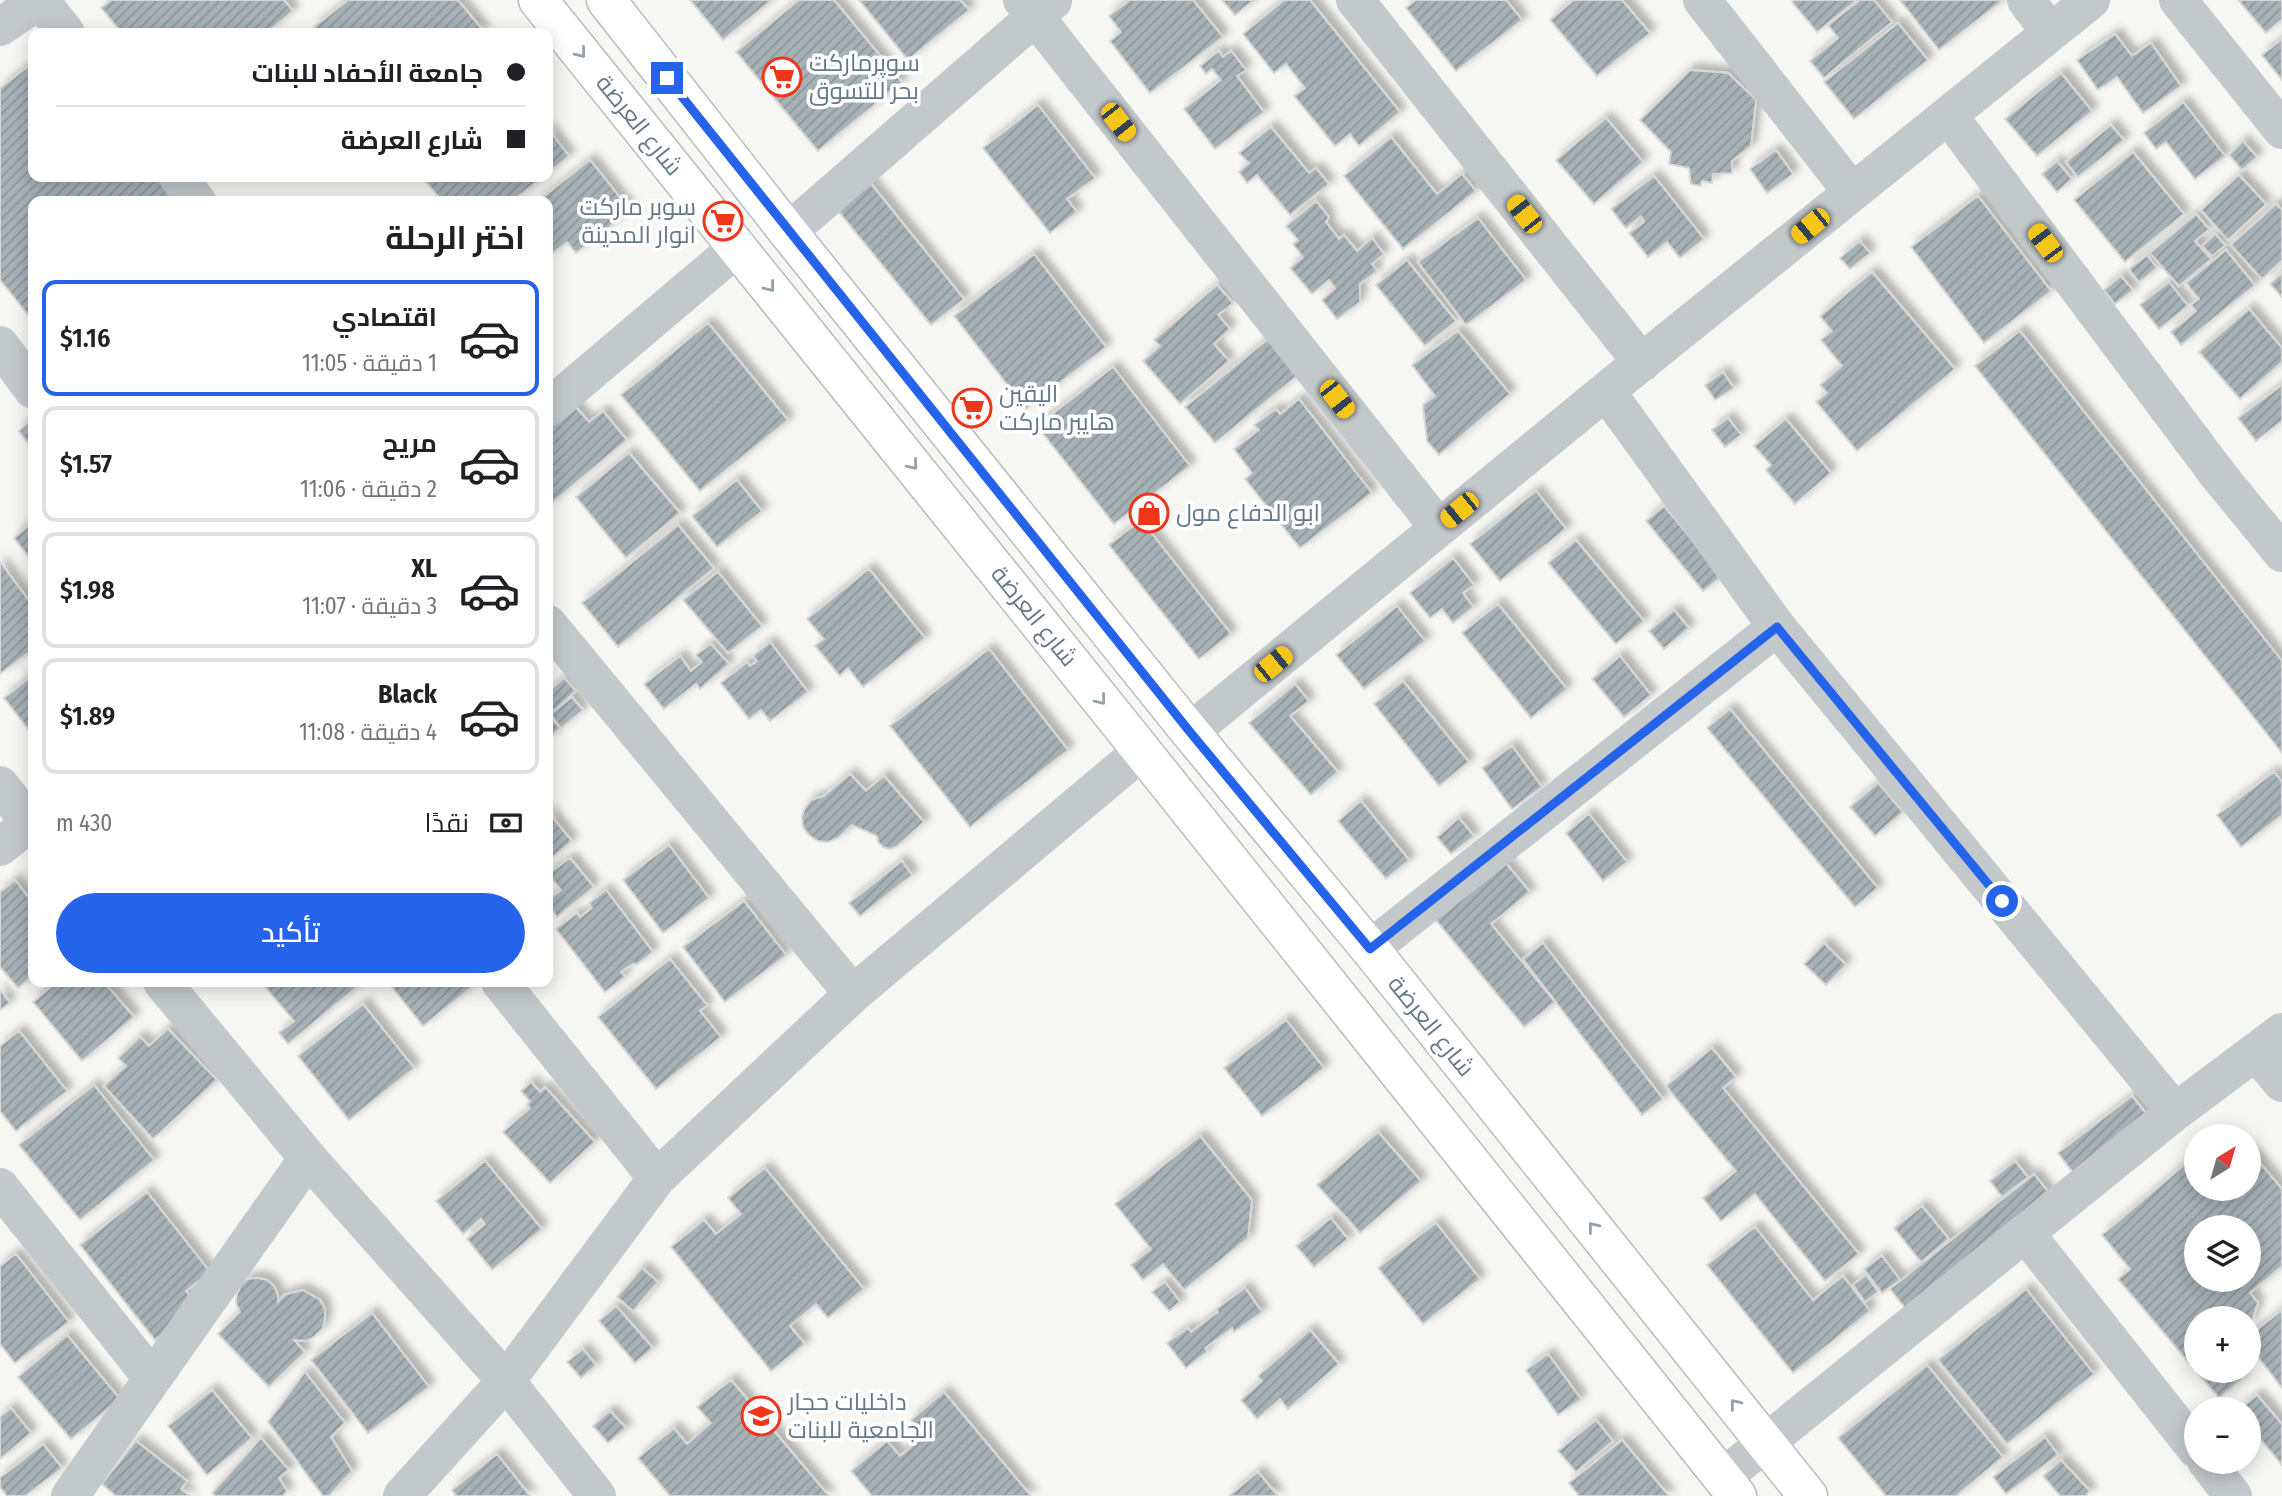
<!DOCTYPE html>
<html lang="ar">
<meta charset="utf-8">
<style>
:root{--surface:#fff;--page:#f2f2f2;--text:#202124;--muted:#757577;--line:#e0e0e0;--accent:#2563eb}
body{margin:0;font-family:"Fira Sans Condensed",Cairo,sans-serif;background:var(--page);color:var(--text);direction:rtl;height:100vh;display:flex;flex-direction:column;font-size:26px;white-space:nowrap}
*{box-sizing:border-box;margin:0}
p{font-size:23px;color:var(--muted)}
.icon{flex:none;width:38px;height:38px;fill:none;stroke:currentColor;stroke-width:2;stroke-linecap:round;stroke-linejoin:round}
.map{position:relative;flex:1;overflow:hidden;direction:ltr}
.details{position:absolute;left:28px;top:196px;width:525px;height:791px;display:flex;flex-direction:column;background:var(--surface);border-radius:14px;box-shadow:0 4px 18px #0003;direction:rtl}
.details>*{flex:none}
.guide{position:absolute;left:28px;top:28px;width:525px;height:154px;border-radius:14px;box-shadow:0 4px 18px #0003;direction:rtl;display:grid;align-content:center;height:154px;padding:0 28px;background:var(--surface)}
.needle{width:46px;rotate:37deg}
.tools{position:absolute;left:2184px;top:1124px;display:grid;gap:14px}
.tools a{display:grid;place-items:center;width:77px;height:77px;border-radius:50%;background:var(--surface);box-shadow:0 4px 18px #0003;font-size:35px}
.end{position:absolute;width:32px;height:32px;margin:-16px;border:9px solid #2563eb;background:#fff;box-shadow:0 0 0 4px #fff}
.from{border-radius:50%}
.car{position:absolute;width:21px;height:42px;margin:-21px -10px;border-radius:9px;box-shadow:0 0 5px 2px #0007;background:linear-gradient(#f5c518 24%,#345 0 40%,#f5c518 0 76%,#345 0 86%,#f5c518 0)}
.guide b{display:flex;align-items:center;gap:24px;height:66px;font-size:26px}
.guide b+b{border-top:2px solid var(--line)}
.guide i{width:18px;height:18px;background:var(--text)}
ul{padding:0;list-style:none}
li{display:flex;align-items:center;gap:21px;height:116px;margin:0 14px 10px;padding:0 14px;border:4px solid var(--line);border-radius:14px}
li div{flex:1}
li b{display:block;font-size:26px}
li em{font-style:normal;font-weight:600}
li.active{border-color:var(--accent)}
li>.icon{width:63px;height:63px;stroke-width:1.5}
h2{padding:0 28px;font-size:32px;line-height:84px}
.pay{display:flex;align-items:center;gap:18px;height:77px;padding:0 28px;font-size:26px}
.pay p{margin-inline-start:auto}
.action{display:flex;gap:14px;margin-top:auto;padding:14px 28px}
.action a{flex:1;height:80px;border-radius:42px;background:var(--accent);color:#fff;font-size:28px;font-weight:600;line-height:80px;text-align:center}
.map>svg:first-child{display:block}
.building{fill:url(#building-hatch);stroke:#d8d7d5;stroke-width:2;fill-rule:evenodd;filter:url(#shadow)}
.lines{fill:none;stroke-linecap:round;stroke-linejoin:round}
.major-casing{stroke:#b6bbbe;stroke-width:41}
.minor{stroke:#c3c8cb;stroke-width:38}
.major{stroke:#fff;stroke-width:38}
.oneway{stroke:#92a2aa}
.route{stroke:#2563eb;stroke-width:9}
.labels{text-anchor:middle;stroke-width:7;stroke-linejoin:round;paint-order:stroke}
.poi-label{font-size:24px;fill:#637a86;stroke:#fff;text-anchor:start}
.street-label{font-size:24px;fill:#637a86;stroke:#fff}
</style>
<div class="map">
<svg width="2282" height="1496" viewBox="0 0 2282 1496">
<defs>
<pattern id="building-hatch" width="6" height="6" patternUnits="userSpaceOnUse" patternTransform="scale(1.75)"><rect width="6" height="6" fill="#a7b2b7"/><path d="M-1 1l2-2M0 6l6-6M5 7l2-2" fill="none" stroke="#8c969a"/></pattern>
<filter id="shadow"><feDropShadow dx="6" dy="-6" stdDeviation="3.5" flood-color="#0004"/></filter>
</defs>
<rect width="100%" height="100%" fill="#f6f6f2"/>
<path class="building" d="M111,0H284L293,11L266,33H122L101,8Z
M348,0H458L485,33H319L314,27Z
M690,0H772L723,40Z
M799,0H834L902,82L818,151L736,52Z
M859,0H960L969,10L908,60Z
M1130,0H1193L1223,37L1150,93L1110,41L1121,32L1109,16Z
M1222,0H1254L1235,15Z
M1284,0H1310L1400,112L1359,146L1350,134L1335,146L1294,96L1305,88L1286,64L1274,73L1243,34Z
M1416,0H1506L1522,20L1456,71L1406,8Z
M1574,0H1622L1650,33L1597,76L1550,20Z
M1795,0H1857L1817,32L1792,2Z
M1860,0H1874L1892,22L1824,78L1810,61L1838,38L1828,25Z
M1900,0H2003L1939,50Z
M2238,0H2282V19L2266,33Z
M1898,23L1928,60L1854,119L1824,82Z
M2115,34L2132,56L2151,43L2181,86L2143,113L2117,77L2098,90L2077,60Z
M2282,39V80L2262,55Z
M1219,51L1223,57L1231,51L1246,70L1237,76L1264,112L1215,149L1184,109L1221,80L1212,69L1206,74L1200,66Z
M33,63V177H164L183,201H33V321L0,280V88Z
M1690,70L1728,73L1756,100L1751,146L1732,161V173L1713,174L1712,183L1702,181L1701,186L1691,184L1689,168L1669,164L1671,152L1640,120Z
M2061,73L2092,111L2037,156L2005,119Z
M2183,102L2225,156L2195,179L2166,142L2156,149L2144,133Z
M1038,105L1095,178L1067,199L1077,212L1050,233L983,148Z
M1606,118L1643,162L1594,204L1556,160Z
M2111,125L2124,140L2078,177L2066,162Z
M1271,127L1309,173L1316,168L1329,184L1290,215L1257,175L1247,183L1239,172L1249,163L1239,153Z
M548,129L569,156L548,173Z
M1391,137L1437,194L1462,174L1476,191L1403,249L1344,176Z
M2243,141L2257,157L2242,170L2229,155Z
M1776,150L1793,174L1767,193L1750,169Z
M2133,152L2184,214L2125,262L2074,200Z
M590,160L630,210L576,253L567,242L548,257V201H538Z
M2057,161L2072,179L2057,192L2042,174Z
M2239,175L2266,204L2228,240L2201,210Z
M1654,176L1704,239L1680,258L1667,242L1648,257L1629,233L1644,222L1641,216L1626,228L1611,209Z
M422,177H543L512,201H442Z
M868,180L964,299L931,325L835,207Z
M1978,196L2051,291L1984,343L1911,247Z
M1316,201L1329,217L1326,222L1339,239L1344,235L1357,251L1372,238L1384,254L1372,264L1377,271L1360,284V302L1337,319L1322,300L1335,288L1329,280L1312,294L1290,268L1303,257L1293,244L1298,240L1286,226Z
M2276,204L2282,210V260L2262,279L2231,245Z
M2196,214L2209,229L2195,241L2211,259L2179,286L2150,253Z
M1478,218L1526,280L1466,325L1418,262Z
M2215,234L2225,245L2212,256L2202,246Z
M1860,241L1870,253L1850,269L1840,258Z
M2226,250L2255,285L2181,345L2171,332L2196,311L2191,305L2199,299L2186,283Z
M1034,254L1106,347L1026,409L954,316Z
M2147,255L2157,268L2139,282L2129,269Z
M1407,260L1456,321L1425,346L1376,285Z
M1872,272L1955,369L1857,451L1816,402L1827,393L1820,385L1842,366L1821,340L1832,331L1820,316Z
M2282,273V297L2270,284Z
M2121,276L2133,290L2115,304L2104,290Z
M2169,282L2188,306L2159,329L2140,305Z
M1217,285L1233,303L1218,315L1230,329L1214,344L1229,361L1180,404L1143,361L1160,346L1154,340Z
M2249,309L2282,348V362L2240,399L2199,352Z
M708,323L788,420L700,491L621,395Z
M1458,331L1510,394L1439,455L1427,441L1423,405L1435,396L1412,365Z
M2020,331L2282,661V753L1975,366Z
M1272,336L1302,372L1215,443L1185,407Z
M1113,367L1190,466L1114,524L1037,426Z
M1723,372L1734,388L1715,400L1705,385Z
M2282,385V421L2256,441L2238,418Z
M1299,399L1372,493L1300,548L1245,479L1252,473L1234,449L1259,430L1254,425L1276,409L1280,414Z
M574,405L589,422L603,411L627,440L548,506V426Z
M1728,418L1741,435L1725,447L1712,430Z
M1786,419L1831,473L1795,504L1766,470L1771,465L1754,446Z
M29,422L33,427V450L19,431Z
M629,453L680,513L626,558L576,497Z
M737,480L762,511L717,547L692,516Z
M1536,491L1566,529L1500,581L1470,544Z
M1664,506L1722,576L1703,591L1646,521Z
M1141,520L1231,634L1199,659L1109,545Z
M33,522V562L14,538Z
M678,525L714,568L618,647L582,603Z
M1576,540L1644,621L1616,644L1548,563Z
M1453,558L1474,585L1463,593L1473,607L1453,623L1442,609L1430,618L1410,593Z
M0,562L33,606V649L0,674Z
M869,569L925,638L863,687L848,668L840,676L815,646L824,639L807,619Z
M718,572L762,626L728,653L683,600Z
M1498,604L1567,689L1531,718L1462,633Z
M1397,606L1425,641L1364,689L1336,655Z
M1674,610L1689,628L1664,649L1649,631Z
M770,642L808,692L770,721L761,710L749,719L721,683L747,662L750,666L757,661L753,656Z
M711,644L729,664L700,689L696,684L664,709L644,684L680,656L691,671L702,662L696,655Z
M989,649L1068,750L970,827L890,726Z
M1620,656L1651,695L1624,717L1592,679Z
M33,675V735L4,698Z
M564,678L576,691L550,714L548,692Z
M1403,681L1469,762L1439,786L1374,704Z
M1295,684L1309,701L1290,716L1338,772L1311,795L1249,723Z
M572,697L583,710L561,728L550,714Z
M1730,709L1878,888L1855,907L1707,728Z
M548,714L560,728L548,739Z
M1512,746L1542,787L1512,809L1482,768Z
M2274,772L2282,782V815L2241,847L2217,815Z
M850,774L866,791L884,776L924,822L896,847L890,849L883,847L878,842L877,836L852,825L838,838L828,842L818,841L809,835L803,827L802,817L805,808L811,800L824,796Z
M1878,783L1903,812L1875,836L1850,807Z
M1361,801L1409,860L1386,879L1338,821Z
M548,812L572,841L548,861Z
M1589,814L1627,862L1603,881L1566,833Z
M1459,818L1474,836L1451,854L1437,837Z
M669,845L709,898L663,933L623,880Z
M570,858L594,887L557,917L548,905V900L561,890L548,874Z
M902,861L912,875L860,916L849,903Z
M1505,862L1530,892L1491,924L1555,1002L1524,1027L1435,919Z
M15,880L33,903V975L18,988L0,967V892Z
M606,890L653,952L636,965L634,963L621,972L625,977L605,992L556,929L577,913L580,917L592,908L589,903Z
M744,901L786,955L725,1002L683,947Z
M1543,943L1663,1099L1642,1115L1523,959Z
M1824,943L1846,965L1826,985L1804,964Z
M670,959L707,1005L700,1011L721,1037L656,1089L598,1017Z
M57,982H104L134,1017L82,1061L33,1002Z
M261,982H354L358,986L288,1044L279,1033L294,1021Z
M388,982H470L473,986L423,1026Z
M0,990L10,1003L0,1010Z
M363,1004L414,1068L349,1120L298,1056Z
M1286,1020L1324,1068L1262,1116L1224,1068Z
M168,1029L217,1080L153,1139L104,1086L126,1066L118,1058L140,1037L149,1046Z
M19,1031L67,1091L16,1131L0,1111V1046Z
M1712,1048L1736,1077L1723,1088L1859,1254L1825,1281L1755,1194L1721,1221L1703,1198L1736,1171L1666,1086Z
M531,1082L540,1092L545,1087L595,1142L550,1183L503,1132L530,1108L527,1104L530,1101L521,1091Z
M94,1085L154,1160L80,1220L19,1145Z
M2132,1096L2149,1117L2074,1174L2058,1153Z
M1378,1132L1421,1181L1360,1233L1317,1185Z
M1200,1136L1252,1200L1248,1238L1184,1290L1163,1264L1143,1280L1131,1265L1151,1249L1115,1204Z
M2249,1150L2282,1189V1266L2250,1293L2258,1303L2249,1328V1318H2196V1370H2235L2242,1379L2219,1398L2118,1279L2130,1269L2102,1235L2196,1155V1188H2249ZM2196,1227H2249V1279H2196Z
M485,1161L542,1229L492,1270L467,1239L485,1224L481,1219L463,1234L436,1201Z
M2015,1161L2028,1177L2002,1197L1990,1181Z
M765,1168L864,1289L828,1318L816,1304L790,1326L805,1344L771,1371L671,1247L704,1220L716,1234L741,1214L728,1198Z
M2034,1174L2050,1194L1905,1308L1890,1289Z
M147,1192L210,1272L186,1291L198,1307L155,1340L80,1245Z
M1922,1206L1949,1239L1921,1262L1894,1228Z
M1331,1218L1348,1239L1314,1267L1296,1246Z
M1436,1223L1480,1279L1423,1324L1378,1268Z
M1755,1227L1813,1300L1843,1276L1870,1311L1793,1373L1707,1265Z
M16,1254L69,1322L15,1363L0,1344V1266Z
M1882,1256L1900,1280L1882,1293L1864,1269Z
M642,1268L658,1282L633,1311L617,1297Z
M1866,1275L1878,1292L1865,1302L1853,1285Z
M258,1278L267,1280L274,1286L278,1295V1302L284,1295L303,1290L320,1300L325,1309V1320L322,1329L315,1336L306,1341L294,1340L305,1352L269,1387L218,1334L240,1312L236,1303L237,1294L241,1285L248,1279Z
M1165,1282L1180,1302L1169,1311L1152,1292Z
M1245,1288L1262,1312L1234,1332L1232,1328L1205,1348L1208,1351L1186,1368L1167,1343L1188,1328L1191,1332L1218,1312L1216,1309Z
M2026,1289L2094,1374L2007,1444L1938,1360Z
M616,1306L653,1348L635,1363L599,1321Z
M2282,1310V1388L2249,1345V1336Z
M372,1313L429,1387L368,1433L311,1360Z
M1310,1330L1339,1364L1288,1409L1280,1399L1257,1419L1241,1400L1262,1381L1258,1376Z
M67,1335L120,1399L71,1439L18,1377Z
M583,1349L596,1365L581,1378L567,1362Z
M1548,1354L1581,1399L1558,1415L1526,1370Z
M1927,1365L2003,1457L1956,1496H1886L1838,1438Z
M305,1372L345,1423L331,1437L352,1471L329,1496H323L268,1422Z
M731,1380L829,1496H670L638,1458L674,1428L687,1444L711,1423L697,1407Z
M212,1390L252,1438L207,1475L168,1426Z
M944,1392L1031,1496H872L851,1471L887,1441L900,1456L924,1436L911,1420Z
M2257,1395L2282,1424V1465L2249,1426V1409H2240Z
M11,1408L31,1433L0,1459V1417Z
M610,1411L626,1428L608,1443L593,1426Z
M1596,1420L1613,1441L1576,1472L1558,1451Z
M2045,1437L2058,1455L2006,1494L1993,1477Z
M261,1438L289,1470L279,1478L287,1491L283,1496H216L212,1493Z
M1622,1440L1669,1496H1579L1569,1483Z
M136,1441L187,1481L181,1489L190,1496H116L102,1484Z
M43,1444L62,1468L25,1496H7L0,1487V1478Z
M497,1454L530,1496H456L452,1490Z
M2061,1460L2090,1491L2085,1496H2060L2043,1476Z
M1258,1472L1278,1496H1229Z"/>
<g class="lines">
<defs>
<path id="major" d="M538,0L1142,751L1737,1496
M606,0L788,232L1190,732L1370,949L1808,1496"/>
</defs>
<use href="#major" class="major-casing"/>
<path class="minor" d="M40,0L66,33
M1022,0L1438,527
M1355,0L1642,363
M1702,0L1852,192
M2026,0L2050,32
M2178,0L2282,130
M0,27L40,0
M1949,116L2219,476L2282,553
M178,177L197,201
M788,232L1053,1
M0,345L33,390
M1606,391L1777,627L2175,1112
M548,408L738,247
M548,624L853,994
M1190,732L1606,391L2091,0
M0,785L33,827
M0,847L30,823
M1370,949L1777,627
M162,982L308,1158L506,1381L597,1496
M500,982L657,1178
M2257,1053L2282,1083
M0,1187L152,1378
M2026,1234L2196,1449
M2206,1461L2233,1496
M1722,1478L2175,1112L2282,1032
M70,1496L308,1158
M402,1496L506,1381L657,1178L853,994L1142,751"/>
<use href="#major" class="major"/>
</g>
<defs><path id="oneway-chevron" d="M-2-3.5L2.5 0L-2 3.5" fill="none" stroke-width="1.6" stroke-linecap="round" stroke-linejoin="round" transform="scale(1.75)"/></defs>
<g class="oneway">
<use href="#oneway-chevron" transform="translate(581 53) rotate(51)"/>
<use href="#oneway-chevron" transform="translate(770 287) rotate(51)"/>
<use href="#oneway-chevron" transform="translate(913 465) rotate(51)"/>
<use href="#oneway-chevron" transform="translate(1101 700) rotate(51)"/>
<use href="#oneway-chevron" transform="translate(1593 1227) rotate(-129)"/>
<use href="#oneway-chevron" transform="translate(1735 1404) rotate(-129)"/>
</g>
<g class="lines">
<path class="route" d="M667,78L1190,732L1370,949L1777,627L2002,901"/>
</g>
<defs>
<symbol id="supermarket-ring" viewBox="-11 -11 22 22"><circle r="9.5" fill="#fff" stroke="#ef351a" stroke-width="1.5"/><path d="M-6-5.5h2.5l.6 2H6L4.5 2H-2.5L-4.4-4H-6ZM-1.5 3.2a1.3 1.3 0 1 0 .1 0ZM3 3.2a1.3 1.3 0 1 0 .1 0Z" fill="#ef351a"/></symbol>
<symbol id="shop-ring" viewBox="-11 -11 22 22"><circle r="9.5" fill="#fff" stroke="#ef351a" stroke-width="1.5"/><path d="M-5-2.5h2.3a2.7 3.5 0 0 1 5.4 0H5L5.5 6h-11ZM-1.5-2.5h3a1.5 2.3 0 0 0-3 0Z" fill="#ef351a"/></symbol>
<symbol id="university-ring" viewBox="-11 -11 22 22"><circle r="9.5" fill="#fff" stroke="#ef351a" stroke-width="1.5"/><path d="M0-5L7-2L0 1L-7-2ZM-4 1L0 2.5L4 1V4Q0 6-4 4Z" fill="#ef351a"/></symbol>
</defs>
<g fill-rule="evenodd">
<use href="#supermarket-ring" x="760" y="55" width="44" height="44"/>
<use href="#supermarket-ring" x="701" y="199" width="44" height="44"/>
<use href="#supermarket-ring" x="950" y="386" width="44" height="44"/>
<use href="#shop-ring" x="1127" y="491" width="44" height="44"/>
<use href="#university-ring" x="739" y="1394" width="44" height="44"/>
</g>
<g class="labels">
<g class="poi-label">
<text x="809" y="71">سوپرمارکت<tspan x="809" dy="28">بحر للتسوق</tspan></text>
<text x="696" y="215" text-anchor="end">سوبر ماركت<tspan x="696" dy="28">انوار المدينة</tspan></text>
<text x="999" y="402">اليقين<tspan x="999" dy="28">هايبر ماركت</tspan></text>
<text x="1176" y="521">ابو الدفاع مول</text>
<text x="788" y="1410">داخليات حجار<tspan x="788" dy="28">الجامعية للبنات</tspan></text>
</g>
<g class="street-label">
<text transform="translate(639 125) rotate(51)" y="8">شارع العرضة</text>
<text transform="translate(1034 616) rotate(51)" y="8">شارع العرضة</text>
<text transform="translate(1431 1026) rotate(51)" y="8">شارع العرضة</text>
</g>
</g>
</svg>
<div class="tools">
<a><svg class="needle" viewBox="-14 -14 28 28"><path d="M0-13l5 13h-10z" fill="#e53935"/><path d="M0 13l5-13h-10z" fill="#757577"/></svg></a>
<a><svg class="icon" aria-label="layers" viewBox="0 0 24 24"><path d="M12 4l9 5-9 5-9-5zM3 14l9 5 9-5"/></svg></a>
<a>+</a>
<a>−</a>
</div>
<i class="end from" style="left:2002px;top:901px"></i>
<i class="end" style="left:667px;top:78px"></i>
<i class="car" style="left:1118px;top:122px;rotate:142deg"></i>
<i class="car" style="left:1524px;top:214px;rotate:322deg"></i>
<i class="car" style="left:1810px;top:226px;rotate:231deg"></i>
<i class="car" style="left:2045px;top:243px;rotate:323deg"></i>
<i class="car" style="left:1337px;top:399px;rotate:142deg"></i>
<i class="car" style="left:1459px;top:510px;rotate:231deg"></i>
<i class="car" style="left:1273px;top:664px;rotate:51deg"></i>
<div class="guide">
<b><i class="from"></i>جامعة الأحفاد للبنات</b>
<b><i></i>شارع العرضة</b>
</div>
<section class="details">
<h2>اختر الرحلة</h2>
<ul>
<li class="active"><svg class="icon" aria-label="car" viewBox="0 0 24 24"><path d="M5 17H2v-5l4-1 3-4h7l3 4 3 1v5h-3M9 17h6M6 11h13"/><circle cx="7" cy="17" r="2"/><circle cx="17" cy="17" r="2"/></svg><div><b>اقتصادي</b><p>1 دقيقة · 11:05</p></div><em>$1.16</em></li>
<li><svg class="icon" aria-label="car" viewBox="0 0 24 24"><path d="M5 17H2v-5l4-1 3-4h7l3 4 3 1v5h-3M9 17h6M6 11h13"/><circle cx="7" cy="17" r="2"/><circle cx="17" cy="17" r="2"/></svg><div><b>مريح</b><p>2 دقيقة · 11:06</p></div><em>$1.57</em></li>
<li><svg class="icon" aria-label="car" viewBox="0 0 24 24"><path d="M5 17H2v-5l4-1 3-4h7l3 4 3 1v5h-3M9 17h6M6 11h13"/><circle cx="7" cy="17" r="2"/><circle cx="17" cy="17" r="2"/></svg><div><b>XL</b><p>3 دقيقة · 11:07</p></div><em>$1.98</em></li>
<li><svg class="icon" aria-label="car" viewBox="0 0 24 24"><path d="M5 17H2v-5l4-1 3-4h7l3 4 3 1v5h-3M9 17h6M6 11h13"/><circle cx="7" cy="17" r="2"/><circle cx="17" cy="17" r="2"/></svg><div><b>Black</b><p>4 دقيقة · 11:08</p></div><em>$1.89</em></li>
</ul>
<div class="pay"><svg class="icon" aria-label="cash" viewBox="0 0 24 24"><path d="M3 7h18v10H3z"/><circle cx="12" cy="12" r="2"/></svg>نقدًا<p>430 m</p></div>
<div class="action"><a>تأكيد</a></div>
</section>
</div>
